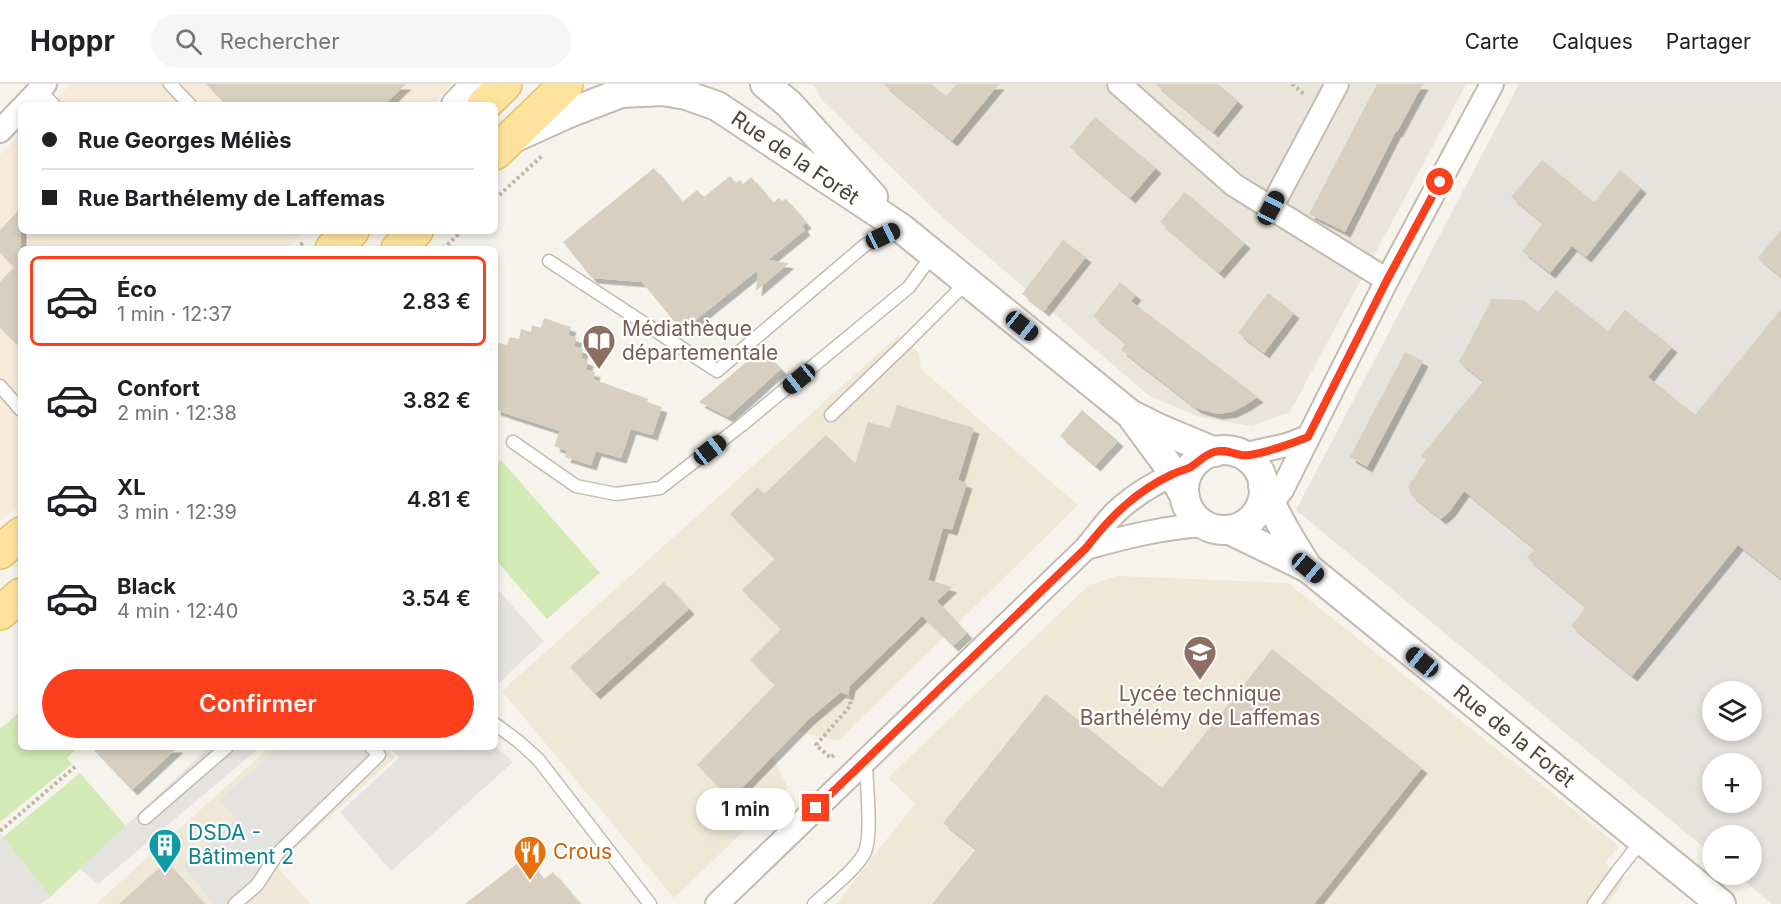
<!DOCTYPE html>
<html lang="fr">
<meta charset="utf-8">
<style>
:root{--surface:#fff;--page:#f6f6f6;--text:#202124;--muted:#757577;--line:#e0e0e0;--accent:#fc3f1d}
body{margin:0;font-family:Inter,sans-serif;background:var(--page);color:var(--text);height:100vh;display:flex;flex-direction:column;font-size:22px;white-space:nowrap}
*{box-sizing:border-box;margin:0}
p{font-size:20px;color:var(--muted)}
.icon{flex:none;width:33px;height:33px;fill:none;stroke:currentColor;stroke-width:2;stroke-linecap:round;stroke-linejoin:round}
.map{position:relative;flex:1;overflow:hidden}
.sheet{position:absolute;left:18px;top:162px;width:480px;height:504px;display:flex;flex-direction:column;background:var(--surface);border-radius:9px;box-shadow:0 3px 9px #0003}
.sheet>*{flex:none}
.top-card{position:absolute;left:18px;top:18px;width:480px;height:132px;border-radius:9px;box-shadow:0 3px 9px #0003;display:grid;align-content:center;height:132px;padding:0 24px;background:var(--surface)}
.controls{position:absolute;left:1702px;top:597px;display:grid;gap:12px}
.controls a{display:grid;place-items:center;width:60px;height:60px;border-radius:50%;background:var(--surface);box-shadow:0 3px 9px #0003;font-size:30px}
.end{position:absolute;width:27px;height:27px;margin:-14px;border:8px solid #fc3f1d;background:#fff;box-shadow:0 0 0 3px #fff}
.from{border-radius:50%}
.bubble{position:absolute;height:42px;border-radius:21px;background:var(--surface);box-shadow:0 3px 9px #0003;font-size:20px;font-weight:600;line-height:42px;text-align:center}
.car{position:absolute;width:18px;height:36px;margin:-18px -9px;border-radius:8px;box-shadow:0 0 4px 2px #0007;background:linear-gradient(#222 24%,#8ab4d8 0 40%,#222 0 76%,#8ab4d8 0 86%,#222 0)}
.top-card b{display:flex;align-items:center;gap:21px;height:57px;font-size:22px}
.top-card b+b{border-top:2px solid var(--line)}
.top-card i{width:15px;height:15px;background:var(--text)}
ul{padding:10px 0 0;list-style:none}
li{display:flex;align-items:center;gap:18px;height:90px;margin:0 12px 9px;padding:0 12px;border:3px solid transparent;border-radius:9px}
li div{flex:1}
li b{display:block;font-size:22px}
li em{font-style:normal;font-weight:600}
li.on{border-color:var(--accent)}
li>.icon{width:54px;height:54px;stroke-width:1.5}
.action{display:flex;gap:12px;margin-top:auto;padding:12px 24px}
.action a{flex:1;height:69px;border-radius:36px;background:var(--accent);color:#fff;font-size:24px;font-weight:600;line-height:69px;text-align:center}
header{display:flex;align-items:center;gap:36px;box-sizing:border-box;height:84px;padding:0 30px;background:var(--surface);border-bottom:2px solid var(--line)}
header strong{font-size:28px}
nav{display:flex;gap:33px;margin-inline-start:auto;font-size:21px}
.search{width:420px;height:54px;background:var(--page);display:flex;align-items:center;gap:15px;box-sizing:border-box;padding:0 21px;border-radius:33px;color:var(--muted);font-size:22px}
.map>svg:first-child{display:block}
.residential{fill:#eae5da}
.commercial{fill:#f7ead8}
.industrial{fill:#e6e2dd;fill-rule:evenodd}
.education{fill:#efe8d6}
.green{fill:#d2eab5}
.parking{fill:#e5e3e0}
.building{fill:#d8cfc1;filter:url(#shadow)}
.lines{fill:none;stroke-linecap:round;stroke-linejoin:round}
.service-casing{stroke:#c2bbae;stroke-width:15}
.minor-casing{stroke:#c2bbae;stroke-width:26}
.tertiary-casing{stroke:#c2bbae;stroke-width:32}
.primary-casing{stroke:#e6c16a;stroke-width:36}
.path{stroke:#c4b79f;stroke-width:4;stroke-dasharray:3 3;stroke-linecap:butt}
.service{stroke:#fff;stroke-width:12}
.minor{stroke:#fff;stroke-width:22}
.tertiary{stroke:#fff;stroke-width:28}
.primary{stroke:#ffe39c;stroke-width:33}
.route{stroke:#fc3f1d;stroke-width:8}
.labels{text-anchor:middle;stroke-width:4.5;stroke-linejoin:round;paint-order:stroke}
.street-label{font-size:21px;fill:#4b4439;stroke:#fff}
.education-label{font-size:21px;fill:#785e54;stroke:#fff;text-anchor:start}
.culture-label{font-size:21px;fill:#0d838f;stroke:#fff;text-anchor:start}
.food-label{font-size:21px;fill:#c56008;stroke:#fff;text-anchor:start}
</style>
<header>
<strong>Hoppr</strong>
<div class="search"><svg class="icon" aria-label="search" viewBox="0 0 24 24"><circle cx="10" cy="10" r="6"/><path d="M15 15l6 6"/></svg>Rechercher</div>
<nav><a>Carte</a><a>Calques</a><a>Partager</a></nav>
</header>
<div class="map">
<svg width="1781" height="820" viewBox="0 0 1781 820">
<defs>
<filter id="shadow"><feDropShadow dx="5.5" dy="5.5" stdDeviation="0" flood-color="#0004"/></filter>
</defs>
<rect width="100%" height="100%" fill="#f6f3ec"/>
<path class="residential" d="M813,0H1466L1290,328L1252,342L1199,333L1148,311L940,131L822,16Z"/>
<path class="commercial" d="M71,0H451L433,21H50Z
M21,50V147H304L286,165H21V419L0,438V71Z"/>
<path class="industrial" d="M1519,0H1781V820H1772L1737,791L1752,790V752H1713V771L1296,426ZM1713,608H1752V646H1713ZM1713,680H1752V718H1713Z"/>
<path class="education" d="M899,251L919,269L921,285L1078,421L838,657L798,647L773,673L788,704L674,814L502,607Z
M1117,492L1288,499L1619,762L1605,779L1625,794L1608,820H836L915,719L888,694L1089,501Z
M270,663H385L395,673L276,782L311,820H96Z"/>
<path class="green" d="M501,376L600,489L547,535L495,475V381Z
M21,627V663H79L67,674L72,680L0,738V645Z
M80,689L126,742L50,813L3,753Z"/>
<path class="parking" d="M495,503L544,557L510,588L495,604Z
M495,662L513,678L391,787L340,728L399,674L389,663H495Z
M209,663H260L98,800L80,785Z
M279,663H385L388,666L228,820H213L183,781L237,734L219,716Z
M0,749L50,813L41,820H0Z"/>
<path class="building" d="M206,0H406L384,21H226Z
M883,0H931L946,12L957,0H999L952,57Z
M1155,0H1218L1238,17L1213,48Z
M1377,0H1423L1397,48L1396,47L1345,148L1309,130Z
M1095,33L1156,84L1130,114L1070,63Z
M1542,76L1594,118L1620,86L1641,104L1586,173L1572,162L1550,189L1522,167L1543,139L1511,113Z
M654,84L682,118L697,106L704,113L730,92L736,99L740,96L743,100L751,93L773,119L779,114L782,117L786,115L806,139L802,142L805,146L768,176L789,179L756,207L758,186L682,247L642,198L592,194L563,158Z
M1185,108L1245,159L1219,189L1160,138Z
M21,124V264L0,244V198L14,183L0,169V146Z
M1781,146V193L1758,174Z
M1063,156L1086,173L1044,227L1022,210Z
M1120,198L1136,211L1131,217L1258,313L1244,322L1232,328L1217,330L1202,326L1196,324L1121,266L1126,259L1093,232Z
M1556,206L1608,247L1625,226L1672,263L1648,293L1695,331L1781,225V495L1738,461L1632,592L1571,542L1586,523L1527,474L1535,465L1464,407L1450,427L1441,435L1411,411L1408,402L1426,376L1421,372L1483,297L1459,278L1492,215L1523,216L1538,228Z
M1268,209L1294,229L1264,269L1238,249Z
M544,234L571,243L568,251L577,254L574,262L583,265L581,274L588,277L586,286L595,288L593,295L648,315L647,318L662,323L652,351L631,345L621,374L596,367L591,381L565,373L567,367L554,362L560,347L495,326V258L507,261L510,253L519,255L521,245L531,248L532,241L541,244Z
M762,265L781,285L728,333L699,318Z
M1405,268L1423,277L1367,383L1350,373Z
M897,321L974,344L958,396L967,399L952,446L943,444L928,496L952,503L937,517L967,549L953,562L922,532L850,602L848,611L841,608L809,635L731,715L697,681L775,601L750,576L781,545L742,506L775,475L730,430L758,403L764,410L826,351L855,380L868,338L890,344Z
M1082,326L1118,357L1095,382L1060,352Z
M664,498L689,525L595,610L570,583Z
M1272,565L1422,684L1314,820H932L976,765L943,739L1046,610L1162,704Z
M91,663H178L132,706Z
M526,773L543,796L553,788L580,820H465Z
M166,777L204,820H119L139,802Z"/>
<g class="lines">
<defs>
<path id="service" d="M170,0L190,21
M39,6L54,21
M549,177L717,287L865,161L900,144
M0,302L21,326
M831,331L907,258L967,198
M513,358L576,402L616,410L660,404L743,340L909,203L933,170
M495,640L518,657L538,675L650,820
M145,734L227,663
M235,820L257,801L278,769L379,671L371,663
M814,820C830,805 853,788 864,770C873,753 866,699 866,677
M1594,820L1617,788L1642,756"/>
<path id="minor" d="M1119,0L1234,101L1387,196
M25,21L45,0
M0,47L21,25
M1271,124L1337,0
M1242,371L1287,361L1308,353
M1252,435C1265,427 1273,418 1282,406L1387,196L1492,0
M1086,464C1125,453 1165,443 1205,441
M717,820L1086,464C1096,452 1105,439 1116,428C1138,407 1165,393 1193,382"/>
<path id="tertiary" d="M670,0L686,11L717,22L901,144L1130,330L1160,345L1215,368
M765,0L789,20L873,113
M456,21L476,0
M516,53L569,29L621,9L663,7L686,11
M1133,334L1167,380L1185,413
M1184 406a40 40 0 1 1 80 0a40 40 0 1 1-80 0Z
M1263,402C1275,431 1291,458 1308,484
M1230,446L1308,484L1721,820"/>
<path id="primary" d="M484,21L505,0
M495,69L566,0
M332,165L352,147
M398,165L416,147
M0,468L21,450
M0,529L21,511"/>
</defs>
<use href="#service" class="service-casing"/>
<use href="#minor" class="minor-casing"/>
<use href="#tertiary" class="tertiary-casing"/>
<use href="#primary" class="primary-casing"/>
<path class="path" d="M1292,0L1305,11
M495,115L543,71
M296,165L304,158
M443,165L462,147
M834,671L831,674L816,661L851,621L848,611
M0,747L76,682"/>
<use href="#service" class="service"/>
<use href="#minor" class="minor"/>
<use href="#tertiary" class="tertiary"/>
<use href="#primary" class="primary"/>
</g>
<g class="lines">
<path class="route" d="M816,724L1086,464C1111,432 1136,407 1173,390C1179,387 1185,386 1191,383C1199,378 1204,371 1214,368C1224,365 1231,369 1241,371C1257,373 1292,359 1308,353L1387,196L1440,98"/>
</g>
<defs>
<symbol id="library-pin" viewBox="-11 -11 22 30"><path d="M0 17L-7.5 6A9.5 9.5 0 1 1 7.5 6Z" fill="#8d6e63" stroke="#fff"/><path d="M-6-4Q-3-5.5-.7-3.5V5Q-3 3-6 4ZM6-4Q3-5.5 .7-3.5V5Q3 3 6 4Z" fill="#fff"/></symbol>
<symbol id="school-pin" viewBox="-11 -11 22 30"><path d="M0 17L-7.5 6A9.5 9.5 0 1 1 7.5 6Z" fill="#8d6e63" stroke="#fff"/><path d="M0-5L7-2L0 1L-7-2ZM-4 1L0 2.5L4 1V4Q0 6-4 4Z" fill="#fff"/></symbol>
<symbol id="building-pin" viewBox="-11 -11 22 30"><path d="M0 17L-7.5 6A9.5 9.5 0 1 1 7.5 6Z" fill="#0f9aa8" stroke="#fff"/><path d="M-4-6H4V6H1V3H-1V6H-4ZM-2.5-4.3h1.7v1.8h-1.7ZM.8-4.3h1.7v1.8H.8ZM-2.5-1h1.7V.8h-1.7ZM.8-1h1.7V.8H.8Z" fill="#fff"/></symbol>
<symbol id="restaurant-pin" viewBox="-11 -11 22 30"><path d="M0 17L-7.5 6A9.5 9.5 0 1 1 7.5 6Z" fill="#e8710a" stroke="#fff"/><path d="M-5-6h1v4h1v-4h1v4h1v-4h1v5L-1.5 .5V6h-2V.5L-5-1ZM5-6V6H3V1.5H1.5Q1.5-4 5-6Z" fill="#fff"/></symbol>
</defs>
<g fill-rule="evenodd">
<use href="#library-pin" x="580" y="238" width="38" height="52"/>
<use href="#school-pin" x="1181" y="549" width="38" height="52"/>
<use href="#building-pin" x="146" y="742" width="38" height="52"/>
<use href="#restaurant-pin" x="511" y="749" width="38" height="52"/>
</g>
<g class="labels">
<g class="street-label">
<text transform="translate(795 74) rotate(34)" y="7">Rue de la Forêt</text>
<text transform="translate(1514 652) rotate(39)" y="7">Rue de la Forêt</text>
</g>
<g class="education-label">
<text x="622" y="252">Médiathèque<tspan x="622" dy="24">départementale</tspan></text>
<text x="1200" y="617" text-anchor="middle">Lycée technique<tspan x="1200" dy="24">Barthélémy de Laffemas</tspan></text>
</g>
<g class="culture-label">
<text x="188" y="756">DSDA -<tspan x="188" dy="24">Bâtiment 2</tspan></text>
</g>
<g class="food-label">
<text x="553" y="775">Crous</text>
</g>
</g>
</svg>
<div class="controls">
<a><svg class="icon" aria-label="layers" viewBox="0 0 24 24"><path d="M12 4l9 5-9 5-9-5zM3 14l9 5 9-5"/></svg></a>
<a>+</a>
<a>−</a>
</div>
<i class="end from" style="left:1440px;top:98px"></i>
<i class="end" style="left:816px;top:724px"></i>
<div class="bubble" style="left:696px;top:704px;width:99px">1 min</div>
<i class="car" style="left:1271px;top:124px;rotate:28deg"></i>
<i class="car" style="left:883px;top:152px;rotate:65deg"></i>
<i class="car" style="left:1022px;top:242px;rotate:129deg"></i>
<i class="car" style="left:799px;top:295px;rotate:231deg"></i>
<i class="car" style="left:710px;top:366px;rotate:52deg"></i>
<i class="car" style="left:1308px;top:484px;rotate:130deg"></i>
<i class="car" style="left:1422px;top:578px;rotate:309deg"></i>
<div class="top-card">
<b><i class="from"></i>Rue Georges Méliès</b>
<b><i></i>Rue Barthélemy de Laffemas</b>
</div>
<section class="sheet">
<ul>
<li class="on"><svg class="icon" aria-label="car" viewBox="0 0 24 24"><path d="M5 17H2v-5l4-1 3-4h7l3 4 3 1v5h-3M9 17h6M6 11h13"/><circle cx="7" cy="17" r="2"/><circle cx="17" cy="17" r="2"/></svg><div><b>Éco</b><p>1 min · 12:37</p></div><em>2.83 €</em></li>
<li><svg class="icon" aria-label="car" viewBox="0 0 24 24"><path d="M5 17H2v-5l4-1 3-4h7l3 4 3 1v5h-3M9 17h6M6 11h13"/><circle cx="7" cy="17" r="2"/><circle cx="17" cy="17" r="2"/></svg><div><b>Confort</b><p>2 min · 12:38</p></div><em>3.82 €</em></li>
<li><svg class="icon" aria-label="car" viewBox="0 0 24 24"><path d="M5 17H2v-5l4-1 3-4h7l3 4 3 1v5h-3M9 17h6M6 11h13"/><circle cx="7" cy="17" r="2"/><circle cx="17" cy="17" r="2"/></svg><div><b>XL</b><p>3 min · 12:39</p></div><em>4.81 €</em></li>
<li><svg class="icon" aria-label="car" viewBox="0 0 24 24"><path d="M5 17H2v-5l4-1 3-4h7l3 4 3 1v5h-3M9 17h6M6 11h13"/><circle cx="7" cy="17" r="2"/><circle cx="17" cy="17" r="2"/></svg><div><b>Black</b><p>4 min · 12:40</p></div><em>3.54 €</em></li>
</ul>
<div class="action"><a>Confirmer</a></div>
</section>
</div>
